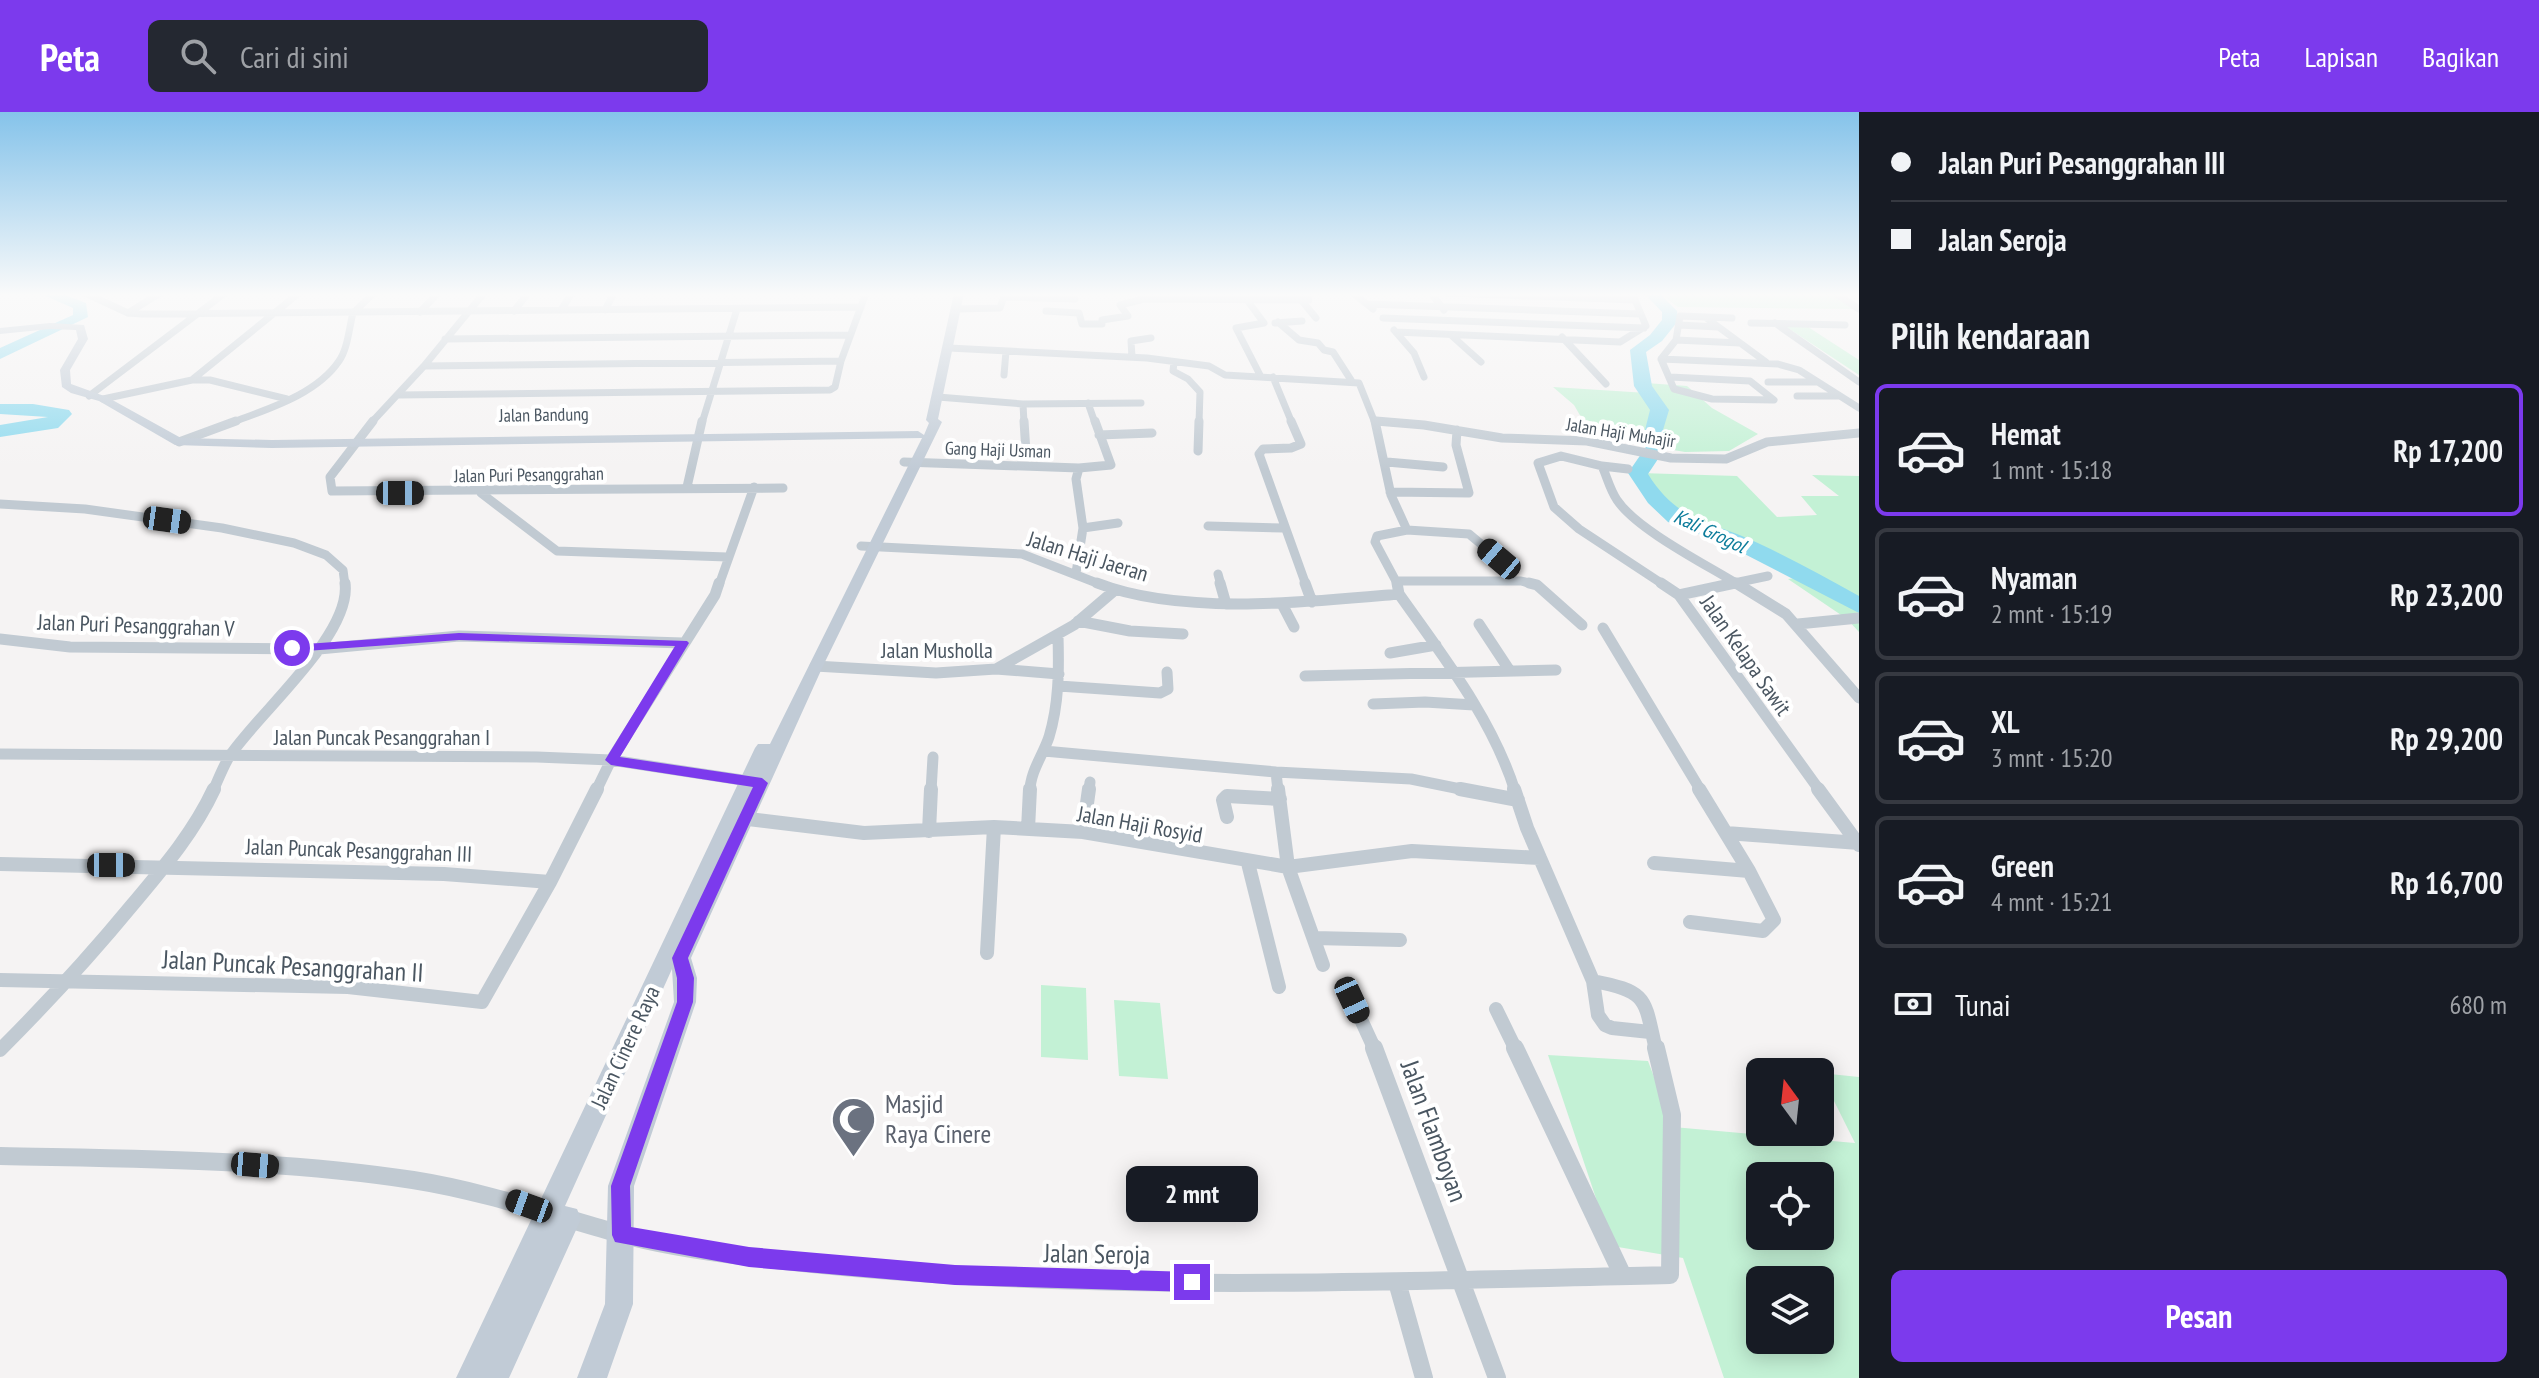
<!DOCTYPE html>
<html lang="id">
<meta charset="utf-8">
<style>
:root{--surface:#171b24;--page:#242831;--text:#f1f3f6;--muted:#9ea1a6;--line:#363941;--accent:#7c3aed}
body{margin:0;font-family:"PT Sans Narrow",sans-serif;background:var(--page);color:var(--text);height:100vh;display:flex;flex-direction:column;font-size:30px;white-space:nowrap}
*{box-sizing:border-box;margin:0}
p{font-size:26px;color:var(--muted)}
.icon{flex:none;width:44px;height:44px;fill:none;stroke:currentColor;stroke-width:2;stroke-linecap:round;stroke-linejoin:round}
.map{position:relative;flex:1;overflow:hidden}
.side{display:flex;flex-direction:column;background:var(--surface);width:680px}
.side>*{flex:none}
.guide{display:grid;align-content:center;height:176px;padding:0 32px;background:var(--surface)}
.needle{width:52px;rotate:345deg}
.buttons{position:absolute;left:1746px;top:946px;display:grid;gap:16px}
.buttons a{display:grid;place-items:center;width:88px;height:88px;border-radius:12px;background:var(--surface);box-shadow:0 4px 20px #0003;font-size:40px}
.end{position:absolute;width:36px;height:36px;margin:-18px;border:10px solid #7c3aed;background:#fff;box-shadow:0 0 0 4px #fff}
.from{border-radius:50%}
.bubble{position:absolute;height:56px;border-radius:12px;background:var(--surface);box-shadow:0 4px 20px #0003;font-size:26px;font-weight:700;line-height:56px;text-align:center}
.car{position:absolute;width:24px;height:48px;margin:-24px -12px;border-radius:10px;box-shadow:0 0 6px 2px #0007;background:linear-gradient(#222 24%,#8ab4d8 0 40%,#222 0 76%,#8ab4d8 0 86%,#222 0)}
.guide b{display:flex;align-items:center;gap:28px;height:76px;font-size:30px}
.guide b+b{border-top:2px solid var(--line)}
.guide i{width:20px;height:20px;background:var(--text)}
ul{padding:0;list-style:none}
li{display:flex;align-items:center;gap:24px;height:132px;margin:0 16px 12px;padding:0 16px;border:4px solid var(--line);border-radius:12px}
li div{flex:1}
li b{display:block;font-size:30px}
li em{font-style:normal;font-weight:700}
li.on{border-color:var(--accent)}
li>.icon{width:72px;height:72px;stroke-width:1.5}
h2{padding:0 32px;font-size:36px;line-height:96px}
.pay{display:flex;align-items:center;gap:20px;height:88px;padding:0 32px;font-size:30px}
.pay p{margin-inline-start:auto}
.cta{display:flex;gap:16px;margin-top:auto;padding:16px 32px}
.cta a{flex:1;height:92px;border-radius:12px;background:var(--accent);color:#fff;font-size:32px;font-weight:700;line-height:92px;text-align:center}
header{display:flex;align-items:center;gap:48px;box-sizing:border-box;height:112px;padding:0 40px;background:var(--accent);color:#fff}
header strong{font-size:38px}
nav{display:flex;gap:44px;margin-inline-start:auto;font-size:28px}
.search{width:560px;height:72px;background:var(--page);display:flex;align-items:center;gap:20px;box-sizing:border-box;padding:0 28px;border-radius:12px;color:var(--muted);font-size:30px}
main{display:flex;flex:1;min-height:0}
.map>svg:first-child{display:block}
.green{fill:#c3f1d5;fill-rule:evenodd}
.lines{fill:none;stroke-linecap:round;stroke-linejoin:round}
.river{fill:#90daee;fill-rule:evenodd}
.street-far4{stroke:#c1cad2;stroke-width:7}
.street-far3{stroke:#c1cad2;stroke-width:9}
.street-far2{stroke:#c1cad2;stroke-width:11}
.street-far1{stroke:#c1cad2;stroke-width:14}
.street{stroke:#c1cad2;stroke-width:18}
.secondary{fill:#c1cbd6;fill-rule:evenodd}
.route{fill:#7c3aed}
.labels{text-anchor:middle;stroke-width:8;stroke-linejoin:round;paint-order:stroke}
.far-street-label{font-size:18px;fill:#4a5661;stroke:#fff}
.far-water-label{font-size:20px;font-style:italic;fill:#0c7c9b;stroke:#fff}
.street-label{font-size:22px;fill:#4a5661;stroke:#fff}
.near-street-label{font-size:26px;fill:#4a5661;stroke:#fff}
.near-worship-label{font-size:26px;fill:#5b616d;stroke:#fff;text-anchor:start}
</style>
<header>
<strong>Peta</strong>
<div class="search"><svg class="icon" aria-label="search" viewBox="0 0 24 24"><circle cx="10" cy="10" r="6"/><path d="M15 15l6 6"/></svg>Cari di sini</div>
<nav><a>Peta</a><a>Lapisan</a><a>Bagikan</a></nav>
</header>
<main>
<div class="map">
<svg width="1859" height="1266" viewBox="0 0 1859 1266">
<rect width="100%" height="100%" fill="#f5f3f3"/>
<path class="green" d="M1659,181H1832L1855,197L1678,195Z
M1805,213L1859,248V263L1785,214Z
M1646,271L1687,274L1712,296L1758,322L1729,339L1685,340L1592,324L1574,293L1553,275L1647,281Z
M1640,361L1737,364L1777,405L1817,403L1801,384H1839L1812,363L1859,364V520L1847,507L1788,467L1812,464L1770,441L1689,410L1666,392Z
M1041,873L1086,876L1088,948L1041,945Z
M1114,888L1160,891L1168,967L1119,964Z
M1548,943L1648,949L1673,1015L1855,1031L1820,961L1859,965V1266H1724L1683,1146L1612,1134ZM1760,1064H1820V1124H1760ZM1760,1168H1820V1228H1760Z"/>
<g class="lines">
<path class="river" d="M39,181H60L86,191L88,205L0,247V236L73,203V196Z
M1644,181H1659L1677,199L1678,209L1662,229L1646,240L1652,274L1669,298L1663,318L1668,332L1648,362C1678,411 1713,409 1760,432C1794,448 1827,466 1859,484V501L1729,434L1668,410L1648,391L1628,361L1648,332L1645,318L1650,298L1634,274L1630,238L1650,223L1662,208V200Z
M0,292H33L69,298L72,302L58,316L0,325V313L48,305L0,302Z"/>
<path class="street-far4" d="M85,181L128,201L142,202L861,195
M1353,181L1373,197
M1431,181L1444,198
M1447,181L1635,188
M1835,181L1859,197
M1004,185L1075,187
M1247,188L1264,211L1236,216L1261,265
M1302,189L1316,206
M1367,192L1640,202
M957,197L1000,196L1005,181
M561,198L572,181
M605,198L614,181
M514,199L528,181
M1046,199L1079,201L1082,212H1102V208L1128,204L1120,193L1144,187L1309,188L1302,181
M420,200L438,181
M128,201L160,181
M353,201L374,181
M1705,205L1766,250
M1383,206L1644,216
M1278,210L1299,228L1318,231L1324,238L1333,240L1351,268
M1275,211L1302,209
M1751,211L1845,213
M1775,211L1859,270
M1679,213L1718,215
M1394,218L1414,241L1424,265
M1396,220L1620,230L1646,214L1635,188L1627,181
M1451,223L1481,250
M1562,225L1606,272
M445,227L850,223
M1676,228L1740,231
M949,236L1147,246L1209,254L1225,263L1359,271L1375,311
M1132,245L1131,229L1151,226
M1661,247L1778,252L1799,258L1859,296
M1174,250L1173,259L1188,267L1200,280L1199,311
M424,254L841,249
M1004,263L1006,239
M1273,265L1292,311
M1670,265L1750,269L1774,288L1712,287L1674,277L1661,247L1676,228L1680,204L1732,206
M193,267L299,181
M1768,270H1818
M398,283L830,278L835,275L841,249L866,181
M89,284L225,181
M1797,284H1838
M938,285L1023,292L1141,291
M103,287L192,268H210L287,287
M1088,291L1095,311
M1023,292L1024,311
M1376,309L1395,311
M231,311C267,297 316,283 339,249C348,236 349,216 353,201
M371,311L424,254L484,181
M702,311L737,197"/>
<path class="street-far3" d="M373,309L330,365L332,379L783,376
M1024,309L1026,340
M1291,309L1301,332L1291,336L1263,337L1259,342L1306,473
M1375,309L1391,383L1407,418L1377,424L1375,430L1398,473
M1376,309L1424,313L1502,326L1587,329L1671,346L1726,347L1767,330L1859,321
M1099,323L1152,321
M179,330L236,309
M1198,339L1199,309
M904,350L1079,356L1076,367L1083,416
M1387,350L1443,355
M1602,354L1628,357
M1079,356L1111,353L1095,309
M687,375L702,309
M1390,380L1469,381L1456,333L1457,318
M481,381L557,439L727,445
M0,392L85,397L222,416L294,431L326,443L343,458L345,473
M1208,414L1283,416
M1407,418L1469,422L1499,447
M861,434L1022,442L1102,473
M1076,461L1083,416L1118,411
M1218,462L1221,473
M1397,469H1521L1537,473
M719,473L754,375
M1664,473L1579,417L1554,395L1538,351L1561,344L1602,354C1607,365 1610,378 1617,388C1637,418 1707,453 1739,473
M1725,473L1768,464"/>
<path class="street-far2" d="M1097,471C1181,504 1310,490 1399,482
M1220,471L1226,492
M1305,471L1312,490
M1397,471L1399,482C1442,543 1492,606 1515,679
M1529,471L1537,473L1582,513
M1661,471L1679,483L1820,679
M1736,471L1786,502L1859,586
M1679,483L1735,471
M1282,492L1294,515
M1078,509L1130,519L1183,522
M1479,512L1510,559
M1798,512L1859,506
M1603,516L1701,679
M0,527L70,535L319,537L459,524L683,531
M1390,541L1436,533
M815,554L936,561L996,557L1059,562
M996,557L1074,513L1115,478
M1305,564L1556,558
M1059,574L1160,581L1168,577L1167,560
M1373,592L1425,590L1474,593
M1044,639L1276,660L1411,667L1470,679
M0,642L537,645L611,648L755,670
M1276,660L1278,679
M213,679C218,668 223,655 229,645C258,601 352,523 345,471
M596,679L611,648L715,483L719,471
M931,679L933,645
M1030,679C1030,660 1043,643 1049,625C1059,592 1059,558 1058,524
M1089,679L1090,670"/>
<path class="street-far1" d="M1278,677L1288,755L1323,853
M1460,677L1518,688
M1514,677L1527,716L1593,869L1598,903L1605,913L1612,916L1650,920
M1818,677L1859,733
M1227,705L1223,688L1227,684L1280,687
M740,706L864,721L994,715L1083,720L1288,755L1412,739L1540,746
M1028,717L1030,677
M929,719L931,677
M1083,720L1089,677
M1726,721L1859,731
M1248,751L1279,875
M1654,751L1749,759
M0,752L444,762L550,770
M1690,810L1763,819L1774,808L1749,759L1699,677
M1314,826L1400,828
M987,841L994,715
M0,868L348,875L482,890L550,770L597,677
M1593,869C1649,880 1644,886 1656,938
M1352,888L1375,938
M1496,897L1516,938
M0,938C47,891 91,843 133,792C164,755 194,720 214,677"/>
<path class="street" d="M1374,936L1497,1266
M1515,936L1622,1162
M0,1044C138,1047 276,1047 413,1068C483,1079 549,1102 617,1121C659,1133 707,1140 750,1145C1055,1183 1364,1170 1670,1163L1672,1003L1656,936
M1397,1170L1424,1266"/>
<path class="secondary" d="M954,181H964L938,307L942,310L823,554L691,846L697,866L696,890L634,1074L633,1192L607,1266H577L605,1192L608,1074L674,890L672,857L565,1094L577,1097L581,1107L509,1266H456L755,636L758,632H770L922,326L272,336L175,333L99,289L71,281L62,275L60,258L78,227L76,218L50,217L0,222V216L50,211L84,213L88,227L70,258L71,272L107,285L181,326L272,328L918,319L924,323L929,311L926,308Z"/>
</g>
<linearGradient id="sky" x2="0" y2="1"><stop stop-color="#85c3ea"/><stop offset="0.51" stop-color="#fafafa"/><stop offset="1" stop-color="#fafafa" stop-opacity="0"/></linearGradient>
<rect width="1859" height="358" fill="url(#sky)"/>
<path class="route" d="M459,521L687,529L689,531L620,645L762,666L768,671L688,846L694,866L693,890L630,1074L631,1115L749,1135L955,1153L1192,1160L1199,1163L1202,1170L1199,1177L1192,1180L955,1173L749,1155L615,1130L612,1123L611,1074L677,890V866L672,846L753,675L611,653L605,648L675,534L459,528L292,540L286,536L292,533Z"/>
<defs>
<symbol id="mosque-pin" viewBox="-11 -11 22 30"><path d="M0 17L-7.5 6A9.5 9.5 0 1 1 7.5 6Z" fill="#6b7280" stroke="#fff"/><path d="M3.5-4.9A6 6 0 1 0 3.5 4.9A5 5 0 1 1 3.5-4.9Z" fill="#fff"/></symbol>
</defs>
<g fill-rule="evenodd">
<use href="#mosque-pin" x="828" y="982" width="51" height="69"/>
</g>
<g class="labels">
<g class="far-street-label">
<text transform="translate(544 303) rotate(-1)" y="6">Jalan Bandung</text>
<text transform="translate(1621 321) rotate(9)" y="6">Jalan Haji Muhajir</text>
<text transform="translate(998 338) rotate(2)" y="6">Gang Haji Usman</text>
<text transform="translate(529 363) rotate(-1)" y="6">Jalan Puri Pesanggrahan</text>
</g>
<g class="far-water-label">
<text transform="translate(1710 419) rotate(25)" y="7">Kali Grogol</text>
</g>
<g class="street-label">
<text transform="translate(1088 444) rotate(17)" y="8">Jalan Haji Jaeran</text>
<text transform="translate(136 513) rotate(2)" y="8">Jalan Puri Pesanggrahan V</text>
<text x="937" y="546">Jalan Musholla</text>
<text transform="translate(1746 543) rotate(55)" y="8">Jalan Kelapa Sawit</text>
<text x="382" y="633">Jalan Puncak Pesanggrahan I</text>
<text transform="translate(1140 712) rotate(10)" y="8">Jalan Haji Rosyid</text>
<text transform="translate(359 738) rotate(2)" y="8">Jalan Puncak Pesanggrahan III</text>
<text transform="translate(625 935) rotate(-65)" y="8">Jalan Cinere Raya</text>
</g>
<g class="near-street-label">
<text transform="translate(293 854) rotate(3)" y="9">Jalan Puncak Pesanggrahan II</text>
<text transform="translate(1434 1019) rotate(70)" y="9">Jalan Flamboyan</text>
<text transform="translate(1097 1142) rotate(1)" y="9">Jalan Seroja</text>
</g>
<g class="near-worship-label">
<text x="885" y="1001">Masjid<tspan x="885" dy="30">Raya Cinere</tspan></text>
</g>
</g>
</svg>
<div class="buttons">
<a><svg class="needle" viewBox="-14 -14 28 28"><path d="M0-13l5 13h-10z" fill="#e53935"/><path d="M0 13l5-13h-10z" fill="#9ea1a6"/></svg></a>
<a><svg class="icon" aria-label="locate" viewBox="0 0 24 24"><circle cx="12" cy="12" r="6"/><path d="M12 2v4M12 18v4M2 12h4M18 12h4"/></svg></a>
<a><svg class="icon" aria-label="layers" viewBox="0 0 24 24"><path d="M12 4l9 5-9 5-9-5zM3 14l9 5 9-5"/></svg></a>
</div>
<i class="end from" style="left:292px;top:536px"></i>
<i class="end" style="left:1192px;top:1170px"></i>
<div class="bubble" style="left:1126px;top:1054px;width:132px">2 mnt</div>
<i class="car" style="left:400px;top:381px;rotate:90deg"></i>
<i class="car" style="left:167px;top:408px;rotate:98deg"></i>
<i class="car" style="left:1499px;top:447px;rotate:310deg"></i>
<i class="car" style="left:111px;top:753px;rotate:90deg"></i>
<i class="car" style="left:1352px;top:888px;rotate:155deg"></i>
<i class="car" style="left:255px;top:1053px;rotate:95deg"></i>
<i class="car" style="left:529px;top:1094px;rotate:290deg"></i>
</div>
<section class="side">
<div class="guide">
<b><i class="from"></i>Jalan Puri Pesanggrahan III</b>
<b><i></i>Jalan Seroja</b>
</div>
<h2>Pilih kendaraan</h2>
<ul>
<li class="on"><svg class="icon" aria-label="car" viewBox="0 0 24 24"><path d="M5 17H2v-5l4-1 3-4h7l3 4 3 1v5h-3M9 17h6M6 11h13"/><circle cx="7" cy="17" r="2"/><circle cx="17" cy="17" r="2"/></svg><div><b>Hemat</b><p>1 mnt · 15:18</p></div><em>Rp 17,200</em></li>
<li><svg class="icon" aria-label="car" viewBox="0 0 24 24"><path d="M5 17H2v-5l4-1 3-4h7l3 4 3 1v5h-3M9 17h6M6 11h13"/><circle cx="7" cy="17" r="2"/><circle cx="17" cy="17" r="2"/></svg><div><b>Nyaman</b><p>2 mnt · 15:19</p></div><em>Rp 23,200</em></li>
<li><svg class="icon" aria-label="car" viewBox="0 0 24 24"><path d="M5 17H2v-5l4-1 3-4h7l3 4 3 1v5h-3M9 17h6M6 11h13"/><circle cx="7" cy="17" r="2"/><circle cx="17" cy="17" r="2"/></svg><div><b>XL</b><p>3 mnt · 15:20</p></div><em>Rp 29,200</em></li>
<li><svg class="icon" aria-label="car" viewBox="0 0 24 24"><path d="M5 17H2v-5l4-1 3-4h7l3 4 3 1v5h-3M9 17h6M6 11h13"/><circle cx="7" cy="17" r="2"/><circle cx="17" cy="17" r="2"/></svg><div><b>Green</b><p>4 mnt · 15:21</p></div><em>Rp 16,700</em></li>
</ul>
<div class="pay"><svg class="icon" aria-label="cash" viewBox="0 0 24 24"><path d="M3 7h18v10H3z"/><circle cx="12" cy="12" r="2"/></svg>Tunai<p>680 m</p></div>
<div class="cta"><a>Pesan</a></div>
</section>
</main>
